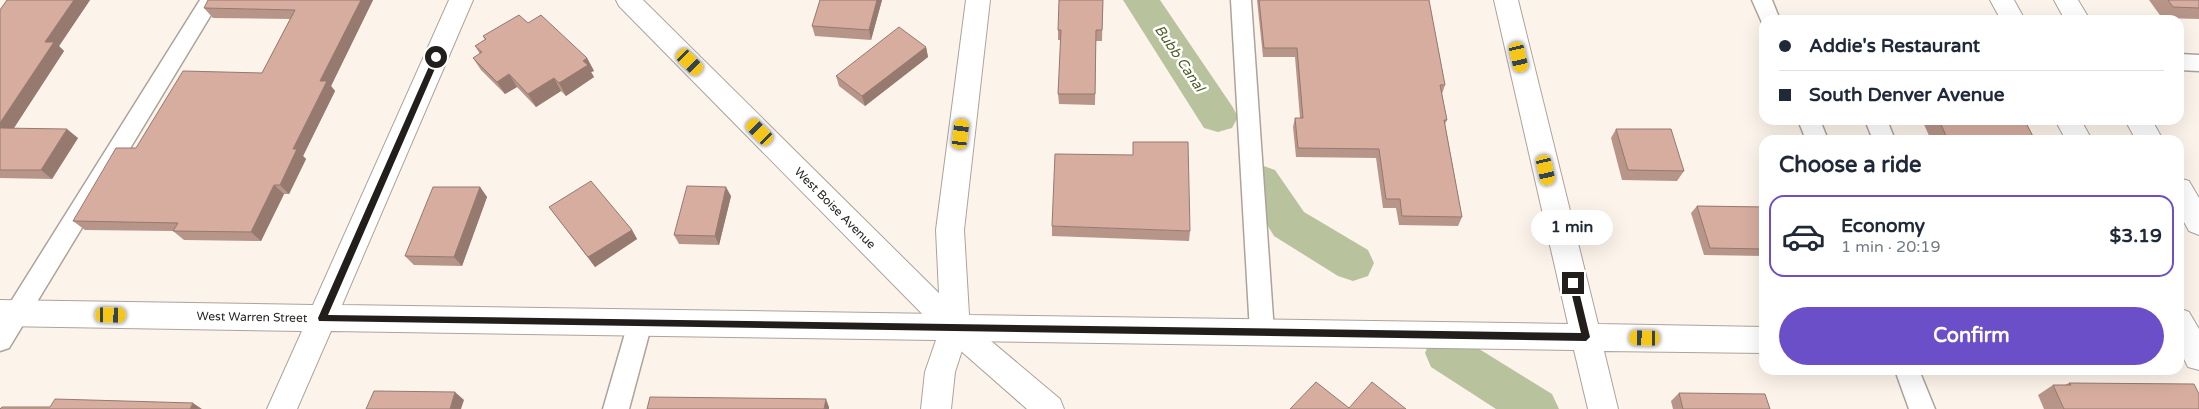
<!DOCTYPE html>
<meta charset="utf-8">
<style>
:root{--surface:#fff;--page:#f6f6f7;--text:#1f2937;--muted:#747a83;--line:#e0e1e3;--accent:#6b4fc9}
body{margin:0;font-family:"Varela Round",sans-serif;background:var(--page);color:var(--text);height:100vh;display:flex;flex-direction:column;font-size:19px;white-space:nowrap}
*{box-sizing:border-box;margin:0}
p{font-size:16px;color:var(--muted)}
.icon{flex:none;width:28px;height:28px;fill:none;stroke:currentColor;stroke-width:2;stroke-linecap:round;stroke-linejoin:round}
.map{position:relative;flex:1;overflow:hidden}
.details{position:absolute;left:1759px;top:135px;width:425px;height:240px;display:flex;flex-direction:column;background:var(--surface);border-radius:15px;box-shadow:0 5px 20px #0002}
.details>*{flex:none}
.hud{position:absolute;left:1759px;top:15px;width:425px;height:110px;border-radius:15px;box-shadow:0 5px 20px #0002;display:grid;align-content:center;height:110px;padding:0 20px;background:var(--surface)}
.end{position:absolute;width:22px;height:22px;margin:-11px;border:6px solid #211e1b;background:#fff;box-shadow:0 0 0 2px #fff}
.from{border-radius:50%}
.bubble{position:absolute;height:35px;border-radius:18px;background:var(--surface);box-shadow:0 5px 20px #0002;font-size:16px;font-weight:700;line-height:35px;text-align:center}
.car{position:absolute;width:15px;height:30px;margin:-15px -8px;border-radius:6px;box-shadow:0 0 4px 1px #0007;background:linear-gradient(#f5c518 24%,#345 0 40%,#f5c518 0 76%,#345 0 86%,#f5c518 0)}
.hud b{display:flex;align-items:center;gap:18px;height:48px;font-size:19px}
.hud b+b{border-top:1px solid var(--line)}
.hud i{width:12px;height:12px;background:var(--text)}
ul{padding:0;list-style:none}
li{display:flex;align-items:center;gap:15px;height:82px;margin:0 10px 8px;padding:0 10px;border:2px solid transparent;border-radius:15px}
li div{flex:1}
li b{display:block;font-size:19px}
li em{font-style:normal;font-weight:700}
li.current{border-color:var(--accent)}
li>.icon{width:45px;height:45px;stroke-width:1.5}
h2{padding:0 20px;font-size:22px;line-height:60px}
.action{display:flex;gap:10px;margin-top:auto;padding:10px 20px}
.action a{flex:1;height:58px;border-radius:30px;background:var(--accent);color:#fff;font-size:20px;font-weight:700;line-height:58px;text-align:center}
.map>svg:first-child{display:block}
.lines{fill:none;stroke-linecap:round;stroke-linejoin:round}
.canal{fill:#b8c39e;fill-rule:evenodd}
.service-casing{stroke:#aca39b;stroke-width:3}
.minor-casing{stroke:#aca39b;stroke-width:2}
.tertiary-casing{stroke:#aca39b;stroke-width:2}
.primary-casing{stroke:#aca39b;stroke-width:2}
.service{fill:#fff;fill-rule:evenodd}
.minor{fill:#fff;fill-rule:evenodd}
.tertiary{fill:#fff;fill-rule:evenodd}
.primary{fill:#fff;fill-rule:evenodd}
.wall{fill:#b89589}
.shaded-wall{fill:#96796f}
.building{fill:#d6ad9f;stroke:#96796f}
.route{fill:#211e1b}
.labels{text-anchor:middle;stroke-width:5;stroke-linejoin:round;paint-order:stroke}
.street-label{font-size:12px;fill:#211e1b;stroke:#fff}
.water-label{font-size:14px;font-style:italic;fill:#505e26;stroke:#fff}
</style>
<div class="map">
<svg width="2199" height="409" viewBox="0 0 2199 409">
<rect width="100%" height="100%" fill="#fcf3ea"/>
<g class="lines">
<path class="canal" d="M1123,0H1160L1232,106L1238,117L1232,128L1218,132L1204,128Z
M1261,165L1275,170L1304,212L1368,250L1374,263L1368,276L1353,281L1338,276L1274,236L1241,182L1247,170Z
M1447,333L1463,339L1552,394L1559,409H1496L1431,367L1425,353L1431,339Z"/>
<defs>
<path id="service" d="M200,0H220L9,348L0,351V319Z
M1231,0H1251L1274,332L1271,340L1262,343L1253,340L1250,332Z
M1752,0H1772L1780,20H1764L1763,25Z
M2179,54L2199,55V71L2179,70Z
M1798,120H1820L1828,140H1806Z
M1865,120H1887L1895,140H1873Z
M640,312L648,315L652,323L629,409H603L628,323L632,315Z
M1895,370H1919L1935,409H1909Z"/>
<path id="minor" d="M449,0H473L342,305L940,314L936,230L966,0H990L964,230L969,315L1568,324L1494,0H1518L1598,324L1764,327V353L1604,351L1618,409H1588L1574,350L965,341L955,372L951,409H921L925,372L936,340L331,331L297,409H267L302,331L0,326V300L313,305Z"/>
<path id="tertiary" d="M616,0H643L965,319L1060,399L1064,409H1027L945,337L619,6Z"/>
<path id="primary" d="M1990,0H2014L2025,20H2001Z
M2054,0H2078L2090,20H2065Z
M2055,120H2081L2092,140H2066Z
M2125,120H2152L2163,140H2136Z
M2179,178L2189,181L2199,198V235L2189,231L2179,213Z
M2179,308L2189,312L2199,329V370L2188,367L2179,349Z"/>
</defs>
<use href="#service" class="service-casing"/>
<use href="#minor" class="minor-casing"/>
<use href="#tertiary" class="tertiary-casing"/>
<use href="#primary" class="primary-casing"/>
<use href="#service" class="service"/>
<use href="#minor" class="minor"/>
<use href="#tertiary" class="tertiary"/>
<use href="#primary" class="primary"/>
</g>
<path class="wall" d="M7,0H90L59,46L64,51L14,128L78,138L52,179L0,178V10Z
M373,0L331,86L335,91L303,156L306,159L289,194H284L261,241L184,240L173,231L85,230L73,221L136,148L262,73L290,19L213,18L204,8Z
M820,0H882L871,40L815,36L812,26Z
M1103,0L1102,41H1096L1095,105L1059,104L1058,94L1061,40H1058V30Z
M1257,0H1429L1445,85L1442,94L1447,120L1445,124L1462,217L1458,226L1399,225L1396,208H1383L1376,158L1296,157L1293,127L1295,118H1300L1295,57H1263Z
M2149,0H2199V19L2162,18Z
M528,23L587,58L594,71L591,72L594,77L566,96L561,91L536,107L517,87L505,94L481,70L473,58L480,54L475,46L485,40L483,36Z
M926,47L928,57L865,106L839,86L836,76Z
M1922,120H2030L2027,125L2035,140H1931Z
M1616,129L1684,171L1677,181L1622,180L1611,138Z
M480,187L487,197L462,266L414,265L405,256Z
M731,196L719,245L679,244L674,235Z
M1697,206L1764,207V256L1704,255L1691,213Z
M549,207L632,230L637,239L595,267Z
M1052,226L1190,231L1189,241L1052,236Z
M2069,383L2199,409H2044L2038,395L2053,385H2065Z
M1679,393L1770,409H1673L1671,401Z"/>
<path class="shaded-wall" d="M74,0H90L59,46L64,51L8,137L0,130V123L45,42Z
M361,0H373L331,86L335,91L303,156L306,159L289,194L280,185L320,81Z
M877,0H882L871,40L869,30Z
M926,47L928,57L865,106L862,96Z
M587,58L594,71L591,72L594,77L566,96L559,83L583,61Z
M509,74L517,87L505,94L497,82Z
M554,78L561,91L536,107L528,94Z
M67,129L78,138L52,179L41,170Z
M274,185L284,194L261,241L251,232Z
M480,187L487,197L462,266L454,257Z
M726,187L731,196L719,245L715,236Z
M632,230L637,239L595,267L588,257Z
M455,392L464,400L461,409H450Z
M826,399L829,407V409H824Z
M193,403L202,409H190Z"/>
<path class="building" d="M7,0H74L45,42H54L0,123V10Z
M208,0H361L320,81H327L293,149H297L280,185H274L251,232L173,231L178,223L73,221L116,148H136L183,71L262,73L295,10L204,8Z
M820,0H877L869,30L812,26Z
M1059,0H1103L1102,30H1096L1095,94H1058L1061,30H1058Z
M1259,0H1429L1445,85H1440L1447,120H1444L1462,217L1402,216L1400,199H1386L1379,149L1298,148L1295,118H1303L1297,48H1264Z
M2168,0H2199V8L2173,7Z
M519,15L528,23L541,15L587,58L583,61L588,65L559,83L554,78L528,94L509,74L497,82L473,58L482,52L475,46L486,39L483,36Z
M899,27L926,47L862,96L836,76Z
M1939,120H2030L2027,125L2035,140H1948Z
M0,128L67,129L41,170H0Z
M1616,129H1671L1684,171L1628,170Z
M1133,142H1188L1190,231L1052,226L1055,154L1133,155Z
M591,181L632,230L588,257L549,207Z
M687,186L726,187L715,236L674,235Z
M433,187H480L454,257L405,256Z
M1697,206L1764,207V249L1710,248Z
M1316,382L1349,408L1372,382L1406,409H1290Z
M2069,383L2194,384L2199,394V409H2064L2053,385H2071Z
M374,391L455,392L450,409H366Z
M1679,393L1765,394L1770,409H1683Z
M650,397L826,399L824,409H647Z
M55,399L193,403L190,409H0L2,407H50Z"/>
<path class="route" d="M434,55L440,57L328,315L1581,333L1569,283L1573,279L1577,283L1590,337L1586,341L319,321L318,318Z"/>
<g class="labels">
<g class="street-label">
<text transform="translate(835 208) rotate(45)" y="4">West Boise Avenue</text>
<text transform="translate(252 317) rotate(1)" y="4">West Warren Street</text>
</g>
<g class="water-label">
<text transform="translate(1180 58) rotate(56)" y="5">Bubb Canal</text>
</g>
</g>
</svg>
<i class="end from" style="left:436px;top:57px"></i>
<i class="end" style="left:1573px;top:283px"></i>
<div class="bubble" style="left:1531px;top:210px;width:82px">1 min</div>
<i class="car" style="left:1519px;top:57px;rotate:167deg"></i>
<i class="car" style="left:690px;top:62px;rotate:135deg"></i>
<i class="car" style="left:760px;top:132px;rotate:315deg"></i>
<i class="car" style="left:961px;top:134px;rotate:7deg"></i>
<i class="car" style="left:1546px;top:170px;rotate:167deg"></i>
<i class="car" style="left:111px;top:315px;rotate:91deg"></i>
<i class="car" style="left:1645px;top:338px;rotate:271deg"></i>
<div class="hud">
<b><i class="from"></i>Addie's Restaurant</b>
<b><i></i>South Denver Avenue</b>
</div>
<section class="details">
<h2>Choose a ride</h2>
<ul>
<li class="current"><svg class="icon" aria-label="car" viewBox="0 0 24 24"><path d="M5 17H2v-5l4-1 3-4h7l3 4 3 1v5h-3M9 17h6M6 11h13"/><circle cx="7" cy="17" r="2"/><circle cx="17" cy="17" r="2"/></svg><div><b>Economy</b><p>1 min · 20:19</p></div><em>$3.19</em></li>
</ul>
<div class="action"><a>Confirm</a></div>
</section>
</div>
